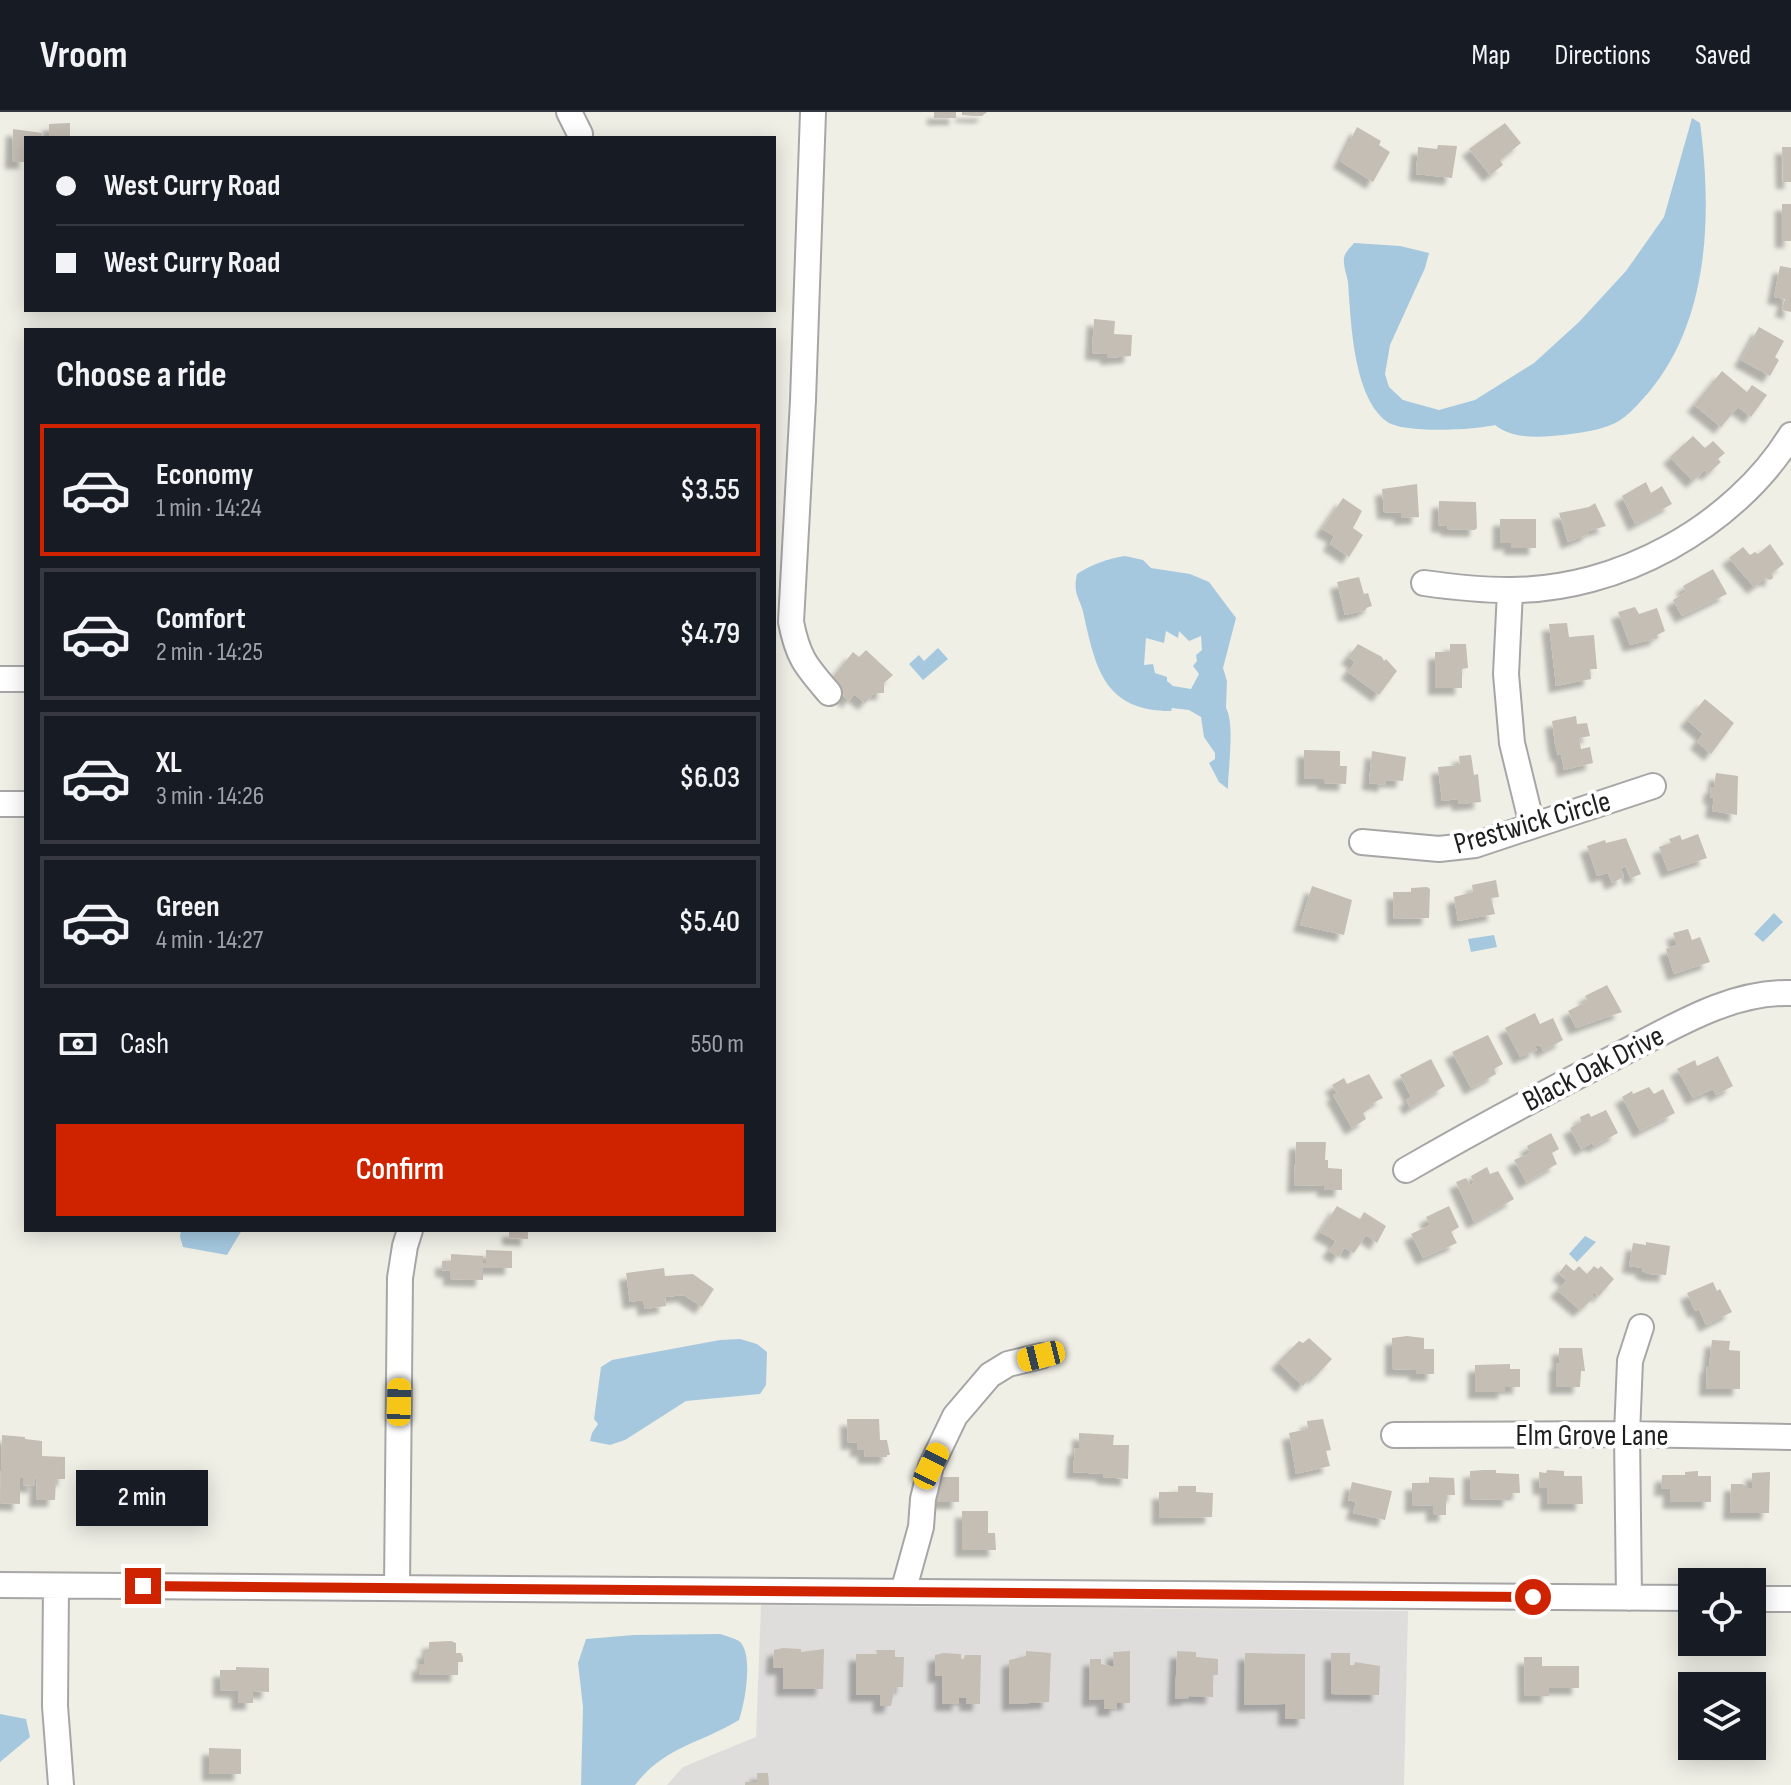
<!DOCTYPE html>
<meta charset="utf-8">
<style>
:root{--surface:#171b24;--page:#242831;--text:#f1f3f6;--muted:#9ea1a6;--line:#363941;--accent:#cf2300}
body{margin:0;font-family:"Sofia Sans Condensed",sans-serif;background:var(--page);color:var(--text);height:100vh;display:flex;flex-direction:column;font-size:30px;white-space:nowrap}
*{box-sizing:border-box;margin:0}
p{font-size:26px;color:var(--muted)}
.icon{flex:none;width:44px;height:44px;fill:none;stroke:currentColor;stroke-width:2;stroke-linecap:round;stroke-linejoin:round}
.map{position:relative;flex:1;overflow:hidden}
.sheet{position:absolute;left:24px;top:216px;width:752px;height:904px;display:flex;flex-direction:column;background:var(--surface);border-radius:0px;box-shadow:0 4px 20px #0003}
.sheet>*{flex:none}
.hud{position:absolute;left:24px;top:24px;width:752px;height:176px;border-radius:0px;box-shadow:0 4px 20px #0003;display:grid;align-content:center;height:176px;padding:0 32px;background:var(--surface)}
.buttons{position:absolute;left:1678px;top:1456px;display:grid;gap:16px}
.buttons a{display:grid;place-items:center;width:88px;height:88px;border-radius:0px;background:var(--surface);box-shadow:0 4px 20px #0003;font-size:40px}
.end{position:absolute;width:36px;height:36px;margin:-18px;border:10px solid #cf2300;background:#fff;box-shadow:0 0 0 4px #fff}
.from{border-radius:50%}
.bubble{position:absolute;height:56px;border-radius:0px;background:var(--surface);box-shadow:0 4px 20px #0003;font-size:26px;font-weight:600;line-height:56px;text-align:center}
.car{position:absolute;width:24px;height:48px;margin:-24px -12px;border-radius:10px;box-shadow:0 0 6px 2px #0007;background:linear-gradient(#f5c518 24%,#345 0 40%,#f5c518 0 76%,#345 0 86%,#f5c518 0)}
.hud b{display:flex;align-items:center;gap:28px;height:76px;font-size:30px}
.hud b+b{border-top:2px solid var(--line)}
.hud i{width:20px;height:20px;background:var(--text)}
ul{padding:0;list-style:none}
li{display:flex;align-items:center;gap:24px;height:132px;margin:0 16px 12px;padding:0 16px;border:4px solid var(--line);border-radius:0px}
li div{flex:1}
li b{display:block;font-size:30px}
li em{font-style:normal;font-weight:600}
li.selected{border-color:var(--accent)}
li>.icon{width:72px;height:72px;stroke-width:1.5}
h2{padding:0 32px;font-size:36px;line-height:96px}
.pay{display:flex;align-items:center;gap:20px;height:88px;padding:0 32px;font-size:30px}
.pay p{margin-inline-start:auto}
.button{display:flex;gap:16px;margin-top:auto;padding:16px 32px}
.button a{flex:1;height:92px;border-radius:0px;background:var(--accent);color:#fff;font-size:32px;font-weight:600;line-height:92px;text-align:center}
header{display:flex;align-items:center;gap:48px;box-sizing:border-box;height:112px;padding:0 40px;background:var(--surface);border-bottom:2px solid var(--line)}
header strong{font-size:38px}
nav{display:flex;gap:44px;margin-inline-start:auto;font-size:28px}
.map>svg:first-child{display:block}
.residential{fill:#dedddc}
.water{fill:#a5c8df;fill-rule:evenodd}
.building{fill:#c5beb5;filter:url(#shadow)}
.lines{fill:none;stroke-linecap:round;stroke-linejoin:round}
.minor-casing{stroke:#a6a6a6;stroke-width:28}
.minor{stroke:#fff;stroke-width:24}
.route{stroke:#cf2300;stroke-width:10}
.labels{text-anchor:middle;stroke-width:8;stroke-linejoin:round;paint-order:stroke}
.street-label{font-size:30px;fill:#1f1f1f;stroke:#fff}
</style>
<header>
<strong>Vroom</strong>
<nav><a>Map</a><a>Directions</a><a>Saved</a></nav>
</header>
<div class="map">
<svg width="1791" height="1673" viewBox="0 0 1791 1673">
<defs>
<filter id="shadow"><feDropShadow dx="-7" dy="7" stdDeviation="2" flood-color="#0004"/></filter>
</defs>
<rect width="100%" height="100%" fill="#f0efe6"/>
<path class="residential" d="M761,1493L1408,1499L1404,1673H667L683,1655L756,1625Z"/>
<path class="water" d="M1692,6L1700,11C1712,100 1710,207 1649,280C1640,290 1626,307 1613,312C1600,318 1585,320 1571,322C1547,325 1514,329 1495,313C1474,318 1402,322 1386,309C1353,283 1351,210 1348,170C1347,163 1343,154 1344,146C1345,140 1350,136 1354,131L1400,134L1429,141L1425,156L1390,233L1385,262L1389,275L1403,288L1439,298L1475,288L1534,251L1579,210L1626,159L1664,105Z
M1125,444L1143,448L1151,456L1190,462L1209,470L1236,506L1223,556L1227,569L1226,596C1235,612 1228,657 1228,677L1219,670L1209,651L1215,647V641L1204,625L1201,605L1189,598L1172,596L1171,599C1106,599 1096,559 1084,504C1081,486 1072,484 1077,462C1090,453 1109,446 1125,444ZM1166,519L1178,526L1179,519L1189,529L1201,524L1202,538L1196,543L1197,549L1193,554L1199,562L1191,577L1173,574L1167,569V565L1155,561L1153,552L1144,553L1146,526L1164,531Z
M938,536L948,547L923,568L909,552L919,543L924,549Z
M1774,801L1783,810L1763,830L1754,822Z
M1494,823L1497,835L1471,840L1468,827Z
M181,1118H242L227,1143L183,1135L180,1125Z
M1585,1124L1596,1130L1577,1150L1569,1142Z
M740,1227L757,1232L767,1240L766,1273L760,1282L686,1289L625,1328L610,1333L590,1329L592,1321L598,1312L594,1307L601,1255L612,1248L720,1228Z
M720,1522C726,1524 734,1526 739,1529C754,1541 745,1591 739,1608C700,1632 665,1634 635,1673H581L583,1595L578,1551L586,1527L634,1523Z
M0,1602L26,1607L30,1625L0,1650Z"/>
<path class="building" d="M934,0H956V6H934Z
M962,0H987L982,4H974L962,3Z
M70,11V26H49V12Z
M1505,11L1521,31L1500,48L1503,53L1490,63L1469,37Z
M1357,15L1381,29L1379,33L1390,40L1373,70L1340,49Z
M13,17L42,21L43,26H26V50H12Z
M1438,33L1457,34L1452,66L1416,62L1418,35L1437,37Z
M1782,35H1791V70H1783Z
M1782,92H1791V129H1782Z
M1780,154L1791,156V200L1782,198L1785,187L1774,185Z
M1094,207L1115,209L1114,222L1132,223L1131,244L1107,246V242L1092,241Z
M1759,215L1784,229L1775,245L1779,248L1770,264L1741,248Z
M1722,259L1747,280L1752,273L1767,283L1751,305L1738,295L1721,315L1694,293Z
M1693,324L1705,336L1713,329L1725,341L1718,347L1721,350L1708,362L1705,358L1693,369L1670,345Z
M1646,370L1651,381L1662,374L1672,392L1635,412L1622,384Z
M1417,372L1419,405L1401,406V401L1384,400L1382,377Z
M1343,386L1362,399L1353,416L1363,423L1349,445L1330,432L1334,424L1322,417Z
M1439,389L1476,390L1477,416L1475,418L1448,417L1447,414L1438,413Z
M1595,391L1606,414L1589,419V422L1568,430L1559,401L1589,395Z
M1500,407H1536V436H1511V431H1500Z
M1770,432L1784,452L1772,461L1773,466L1770,468L1766,466L1754,475L1729,446L1743,435L1750,443L1755,440L1758,442Z
M1713,457L1727,482L1682,504L1673,488L1686,480L1683,474Z
M1359,465L1364,482L1368,481L1372,494L1366,496V498L1345,503L1337,470Z
M1635,495L1639,502L1657,496L1665,519L1657,523L1658,526L1630,533L1618,500Z
M1567,511L1569,525L1594,523L1597,557H1590L1591,567L1556,574L1549,512Z
M1358,532L1382,545L1384,549L1386,547L1397,559L1379,583L1348,560L1355,550L1348,545Z
M1450,532H1466L1468,556L1462,557V576H1435V540H1450Z
M866,538L893,563L884,571V581H874L865,591L854,582L849,589L828,571L853,540L859,545Z
M1705,587L1734,611L1711,642L1697,630L1703,622L1687,608Z
M1576,604L1577,612L1587,611L1590,624L1579,626L1581,637L1590,635L1593,651L1564,658L1561,642L1558,643L1555,632L1552,609Z
M1304,638L1340,639V654H1347L1346,672L1324,671V667H1304Z
M1372,639L1406,645L1403,669L1386,668L1385,673L1369,671Z
M1471,643L1474,663L1478,662L1481,690L1459,692L1458,687L1442,689L1438,655L1460,653L1459,644Z
M1716,661L1738,664L1737,703L1712,699L1714,686L1710,685L1711,675H1714Z
M1698,722L1707,746L1668,759L1659,735L1671,731L1669,727L1680,723L1682,728Z
M1626,726L1641,762L1631,766L1626,754L1621,756L1624,765L1612,771L1608,761L1597,764L1587,734L1605,728L1606,731Z
M1496,768L1499,785L1491,786L1495,802L1458,809L1454,785L1473,780L1472,773Z
M1312,774L1352,788L1344,823L1300,813Z
M1427,775L1430,777L1429,806L1394,807L1393,780H1411V776Z
M1688,817L1692,828L1700,825L1710,850L1674,862L1666,837L1677,833L1673,821Z
M1607,873L1622,900L1576,916L1568,899L1588,889L1585,884Z
M1535,901L1540,912L1553,906L1563,928L1543,939L1540,933L1535,934L1537,938L1520,945L1505,916Z
M1488,923L1503,952L1494,957L1496,962L1471,976L1452,940Z
M1718,944L1733,974L1716,983L1713,977L1693,986L1677,957L1695,948L1697,954Z
M1431,947L1445,974L1410,996L1406,988L1411,985L1400,963Z
M1369,962L1383,986L1369,993L1371,996L1363,1001L1366,1007L1352,1016L1333,983L1337,981L1332,973L1344,966L1347,972Z
M1649,975L1654,982L1663,977L1675,1001L1640,1019L1622,985L1632,979L1633,982Z
M1606,998L1618,1021L1594,1034L1592,1031L1581,1037L1570,1016L1581,1010L1580,1005L1589,1001L1591,1005Z
M1551,1021L1559,1037L1552,1041L1557,1052L1526,1070L1514,1048L1530,1041L1527,1034Z
M1296,1030H1326L1325,1048H1328V1056L1342,1057V1078H1324V1073L1294,1074Z
M1487,1055L1490,1062L1498,1059L1514,1087L1474,1110L1456,1070L1466,1066L1470,1073L1474,1071L1471,1064Z
M1337,1094L1360,1107L1364,1100L1386,1114L1377,1131L1366,1123L1354,1141L1344,1136L1339,1145L1329,1139L1336,1129L1320,1120Z
M1449,1094L1459,1115L1451,1120L1457,1131L1423,1146L1411,1122L1430,1113L1426,1105Z
M509,1118H528V1127L509,1126Z
M1646,1130L1670,1134L1666,1163L1649,1162L1642,1159L1643,1156L1629,1154L1633,1131L1646,1133Z
M486,1138L512,1139V1156H483V1168L450,1167V1159L442,1158V1149H451V1142L483,1144V1151H486Z
M1566,1152L1574,1159L1579,1154L1587,1162L1594,1154L1598,1157L1601,1154L1614,1167L1599,1184L1594,1180L1592,1183L1594,1186L1580,1198L1557,1178L1567,1168L1559,1161Z
M664,1156L665,1164L693,1162L714,1177L702,1195L684,1183L665,1185L666,1194L645,1197L643,1188L630,1190L626,1161Z
M1713,1170L1717,1179L1720,1177L1732,1200L1706,1213L1699,1197L1695,1199L1687,1181Z
M1407,1224L1424,1226V1237H1434V1262H1416V1258L1392,1257V1226Z
M1309,1226L1332,1247L1315,1265L1312,1262L1303,1274L1278,1250L1299,1229L1303,1231Z
M1712,1228L1730,1229L1729,1238L1740,1239V1277H1706L1707,1254H1709Z
M1559,1236H1582L1585,1259H1581L1580,1275H1556V1251H1559Z
M1510,1252V1257H1520V1275H1505V1280H1475V1253Z
M847,1307H879L880,1328H887L890,1343H887V1345H865L864,1338H857V1330L848,1331Z
M1323,1307L1331,1338L1326,1339L1330,1354L1296,1362L1289,1321L1308,1317L1307,1309Z
M1079,1321L1114,1323L1113,1333H1129L1128,1367L1103,1365L1104,1362L1073,1360L1075,1336H1079Z
M2,1323L25,1325V1327L42,1329V1344L65,1345V1367H56L55,1388H36L37,1367L35,1366V1374L23,1373V1366H20V1392L0,1391Z
M1484,1358H1496V1361L1519,1362L1520,1381H1510V1388L1470,1387V1359Z
M1547,1358L1564,1359V1364H1582L1583,1392H1547V1376H1540L1539,1360L1546,1361Z
M1698,1359V1364H1711V1390H1670V1377H1661L1662,1363H1685V1360Z
M1770,1360L1769,1401H1730L1731,1372H1741L1746,1373V1376H1752V1361Z
M938,1365H959V1390H937Z
M1429,1365L1454,1366L1455,1383H1446V1403H1433V1393L1412,1394V1371H1429Z
M1352,1370L1392,1379L1385,1408L1353,1401L1356,1390L1348,1388Z
M1178,1374H1196V1380L1213,1381L1212,1405L1159,1406V1380H1178Z
M962,1399H988V1421H995L996,1438H962Z
M451,1529L456,1531V1541H461L463,1545V1550H458V1563H419V1552H424V1539H429V1530Z
M783,1536L801,1537V1540L824,1537L823,1577H783V1556H773L774,1538Z
M876,1538H895V1545H904L903,1575H895L891,1594H880V1583H856V1542H877Z
M1026,1539L1051,1541L1049,1590L1009,1592V1548L1026,1544Z
M1130,1539V1591H1117V1597H1104V1587L1089,1588L1090,1547H1101V1552L1114,1555L1113,1540Z
M1177,1539L1196,1540V1545L1218,1547V1563H1213V1585L1189,1584V1586L1175,1587Z
M943,1541L961,1542V1547H964L965,1543H981L980,1592H966L967,1586H959V1592H942V1564H935V1543Z
M1245,1541L1305,1542V1607H1285V1592L1244,1593Z
M1331,1541H1350V1553H1354L1355,1550L1380,1554L1379,1583L1331,1582Z
M1524,1545H1542V1554H1579V1576H1549V1584H1525Z
M236,1555L269,1556V1580L253,1579V1591H238V1579L220,1578V1558H236Z
M1752,1573H1755V1587H1759L1760,1620H1752Z
M1717,1634H1733V1638H1717Z
M209,1636L241,1637V1662H209Z
M757,1661H768L769,1673H745V1670H757Z"/>
<g class="lines">
<defs>
<path id="minor" d="M569,0L580,22
M813,0L803,288L791,510C798,546 806,554 829,581
M1424,471C1452,475 1480,478 1509,478C1618,479 1734,415 1791,323
M1510,479L1506,562L1512,631L1532,713
M0,567H26
M0,692H26
M1362,730L1439,737L1475,733L1653,674
M1406,1058C1475,1018 1544,981 1615,945C1669,918 1728,879 1791,881
M1394,1323L1627,1322L1791,1325
M0,1473L1692,1486
M56,1474L55,1594L61,1673
M397,1476L400,1166L405,1134L410,1118
M903,1480L921,1415L923,1387L931,1354L955,1304L990,1263L1008,1252L1041,1244
M1629,1486L1627,1322L1630,1249L1641,1215
M1752,1487H1791"/>
</defs>
<use href="#minor" class="minor-casing"/>
<use href="#minor" class="minor"/>
</g>
<g class="lines">
<path class="route" d="M143,1474L1533,1485"/>
</g>
<g class="labels">
<g class="street-label">
<text transform="translate(1532 710) rotate(-16)" y="10">Prestwick Circle</text>
<text transform="translate(1593 956) rotate(-27)" y="10">Black Oak Drive</text>
<text x="1592" y="1333">Elm Grove Lane</text>
</g>
</g>
</svg>
<div class="buttons">
<a><svg class="icon" aria-label="locate" viewBox="0 0 24 24"><circle cx="12" cy="12" r="6"/><path d="M12 2v4M12 18v4M2 12h4M18 12h4"/></svg></a>
<a><svg class="icon" aria-label="layers" viewBox="0 0 24 24"><path d="M12 4l9 5-9 5-9-5zM3 14l9 5 9-5"/></svg></a>
</div>
<i class="end from" style="left:1533px;top:1485px"></i>
<i class="end" style="left:143px;top:1474px"></i>
<div class="bubble" style="left:76px;top:1358px;width:132px">2 min</div>
<i class="car" style="left:1041px;top:1244px;rotate:256deg"></i>
<i class="car" style="left:399px;top:1290px;rotate:1deg"></i>
<i class="car" style="left:931px;top:1354px;rotate:26deg"></i>
<div class="hud">
<b><i class="from"></i>West Curry Road</b>
<b><i></i>West Curry Road</b>
</div>
<section class="sheet">
<h2>Choose a ride</h2>
<ul>
<li class="selected"><svg class="icon" aria-label="car" viewBox="0 0 24 24"><path d="M5 17H2v-5l4-1 3-4h7l3 4 3 1v5h-3M9 17h6M6 11h13"/><circle cx="7" cy="17" r="2"/><circle cx="17" cy="17" r="2"/></svg><div><b>Economy</b><p>1 min · 14:24</p></div><em>$3.55</em></li>
<li><svg class="icon" aria-label="car" viewBox="0 0 24 24"><path d="M5 17H2v-5l4-1 3-4h7l3 4 3 1v5h-3M9 17h6M6 11h13"/><circle cx="7" cy="17" r="2"/><circle cx="17" cy="17" r="2"/></svg><div><b>Comfort</b><p>2 min · 14:25</p></div><em>$4.79</em></li>
<li><svg class="icon" aria-label="car" viewBox="0 0 24 24"><path d="M5 17H2v-5l4-1 3-4h7l3 4 3 1v5h-3M9 17h6M6 11h13"/><circle cx="7" cy="17" r="2"/><circle cx="17" cy="17" r="2"/></svg><div><b>XL</b><p>3 min · 14:26</p></div><em>$6.03</em></li>
<li><svg class="icon" aria-label="car" viewBox="0 0 24 24"><path d="M5 17H2v-5l4-1 3-4h7l3 4 3 1v5h-3M9 17h6M6 11h13"/><circle cx="7" cy="17" r="2"/><circle cx="17" cy="17" r="2"/></svg><div><b>Green</b><p>4 min · 14:27</p></div><em>$5.40</em></li>
</ul>
<div class="pay"><svg class="icon" aria-label="cash" viewBox="0 0 24 24"><path d="M3 7h18v10H3z"/><circle cx="12" cy="12" r="2"/></svg>Cash<p>550 m</p></div>
<div class="button"><a>Confirm</a></div>
</section>
</div>
